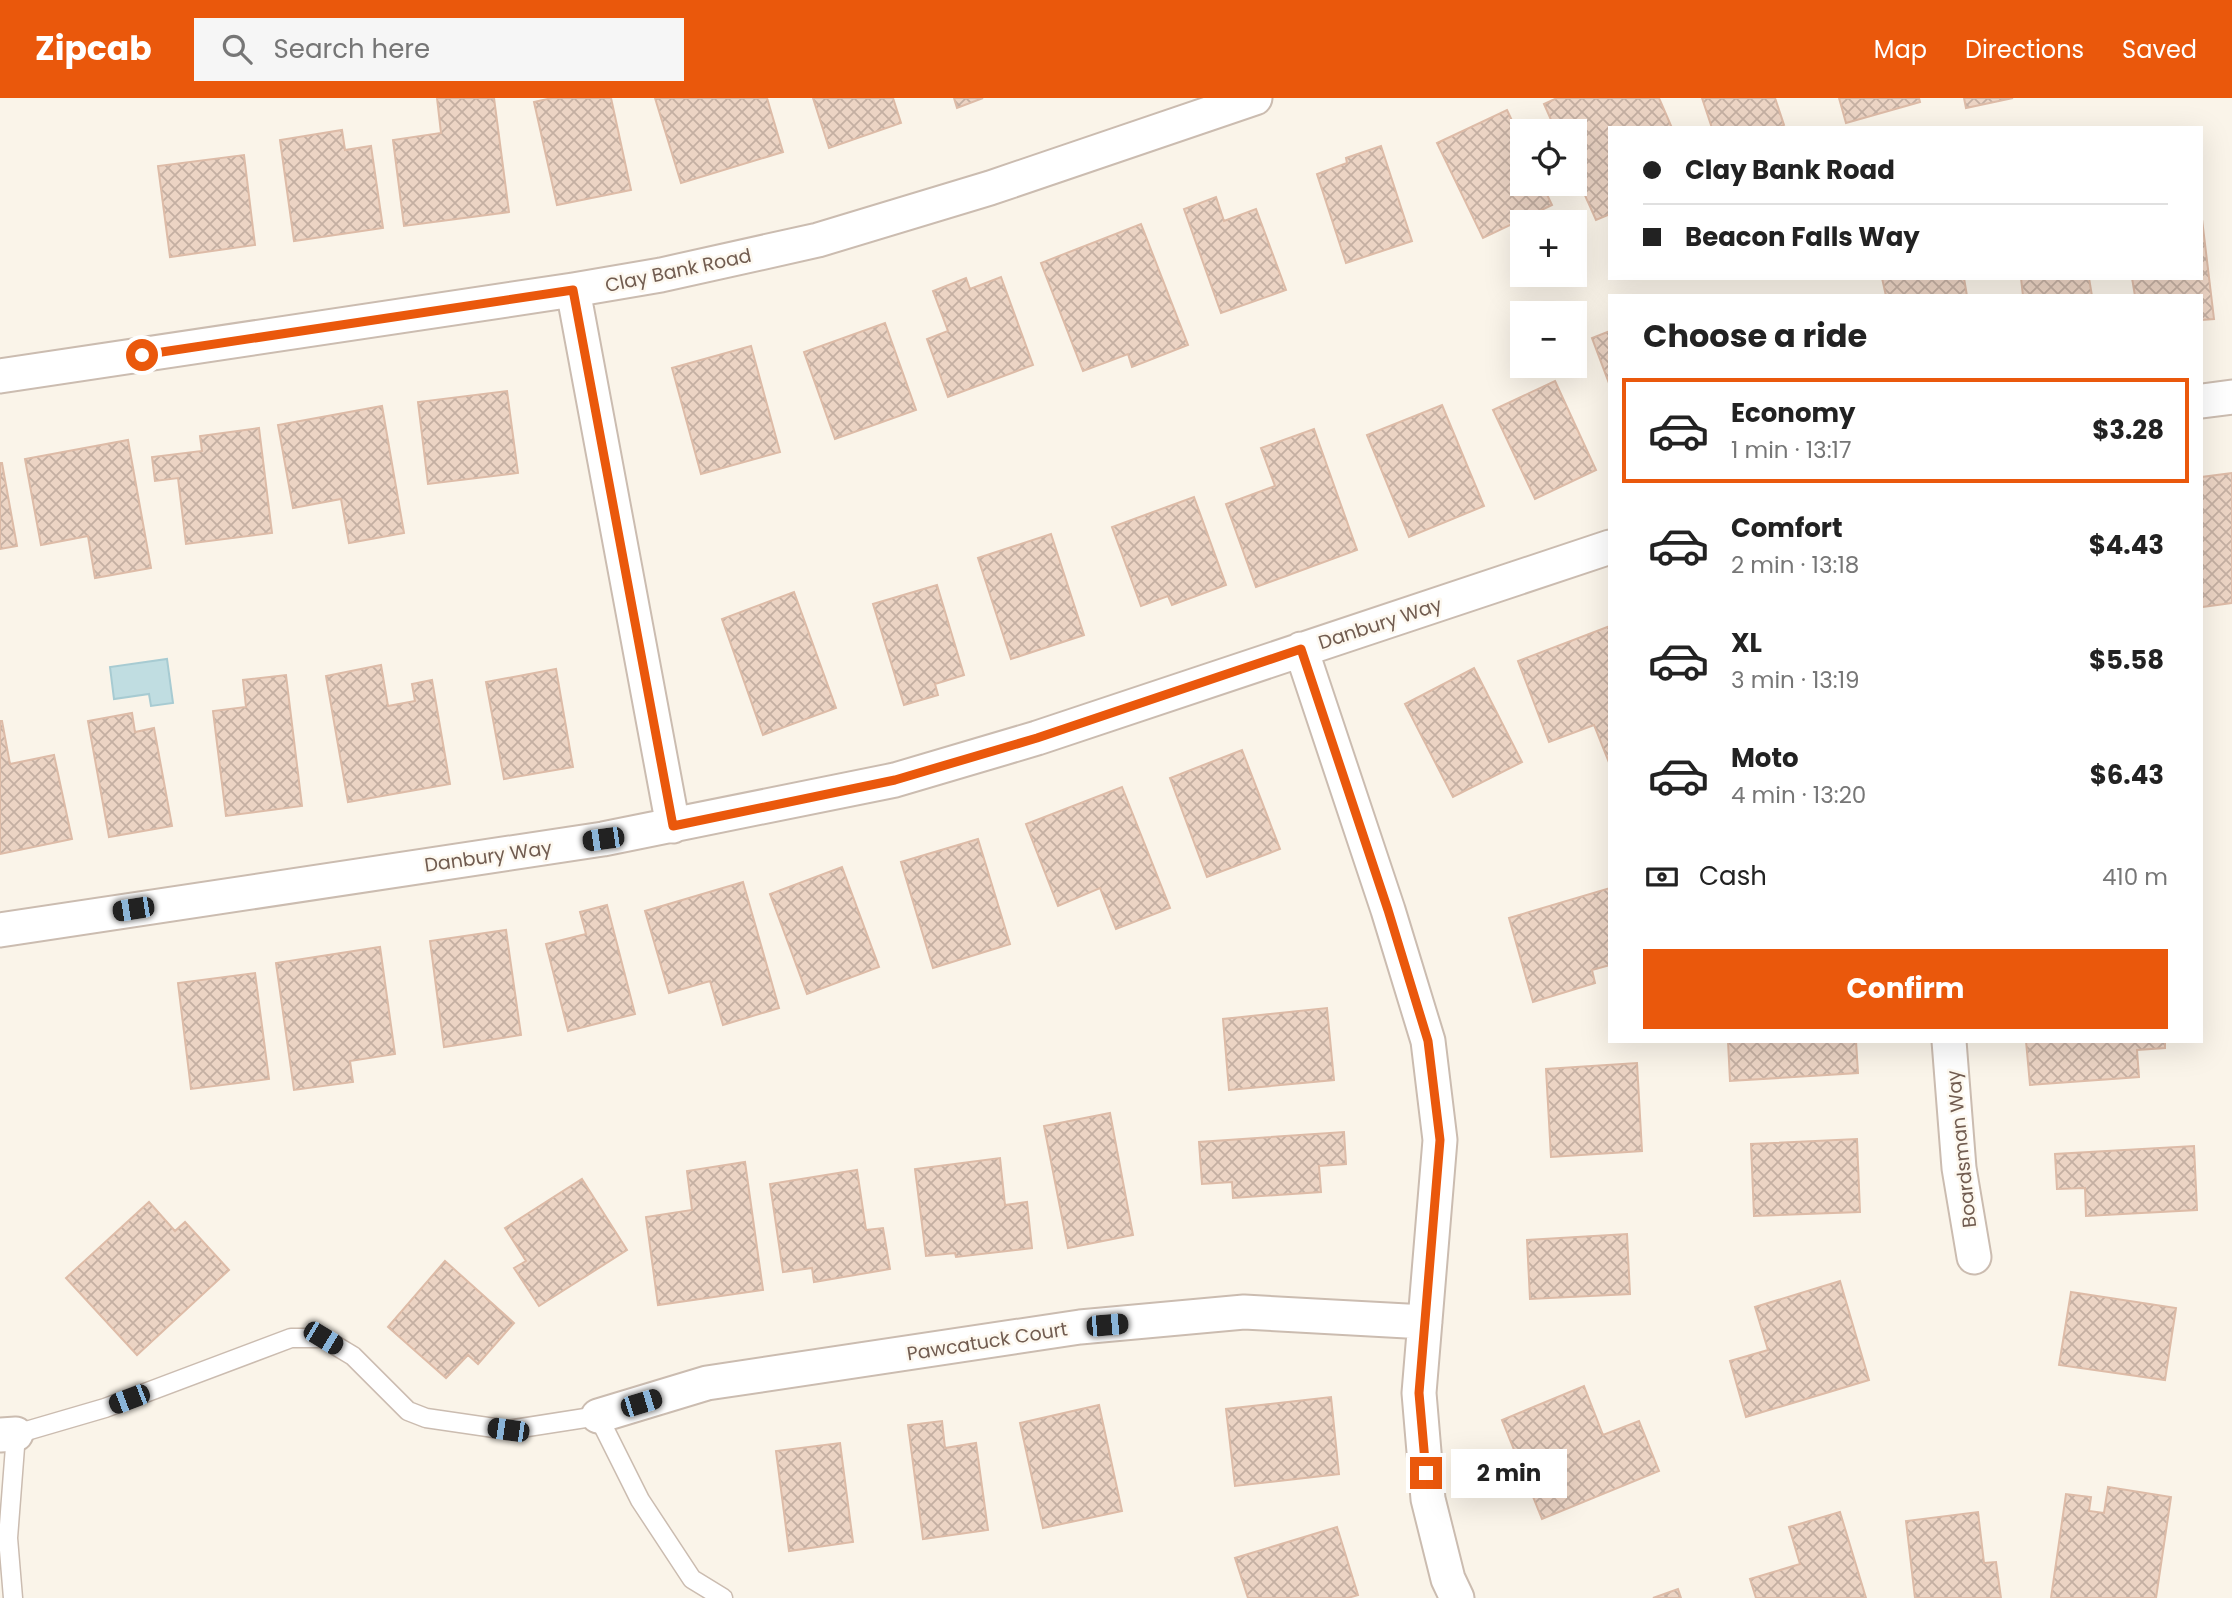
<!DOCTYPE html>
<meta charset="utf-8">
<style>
:root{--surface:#fff;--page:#f6f6f6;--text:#222;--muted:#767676;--line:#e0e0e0;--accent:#ea580c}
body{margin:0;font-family:Poppins,sans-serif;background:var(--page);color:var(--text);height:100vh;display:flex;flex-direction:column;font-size:26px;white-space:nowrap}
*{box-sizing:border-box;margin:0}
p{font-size:23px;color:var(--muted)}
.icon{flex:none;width:38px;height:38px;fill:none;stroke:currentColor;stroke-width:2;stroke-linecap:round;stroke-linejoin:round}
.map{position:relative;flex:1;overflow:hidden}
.side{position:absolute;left:1608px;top:196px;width:595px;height:749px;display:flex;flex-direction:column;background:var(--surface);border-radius:0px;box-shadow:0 7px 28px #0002}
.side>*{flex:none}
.guide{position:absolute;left:1608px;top:28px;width:595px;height:154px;border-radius:0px;box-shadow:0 7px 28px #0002;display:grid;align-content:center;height:154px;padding:0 35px;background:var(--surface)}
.fabs{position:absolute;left:1510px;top:21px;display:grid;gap:14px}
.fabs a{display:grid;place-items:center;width:77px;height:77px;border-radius:0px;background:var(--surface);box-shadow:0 7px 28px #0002;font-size:35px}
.end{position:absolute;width:32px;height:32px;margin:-16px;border:9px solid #ea580c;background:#fff;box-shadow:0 0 0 4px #fff}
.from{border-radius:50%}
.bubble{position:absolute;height:49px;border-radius:0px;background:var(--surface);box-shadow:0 7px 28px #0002;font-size:23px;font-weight:700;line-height:49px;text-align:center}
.car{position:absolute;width:21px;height:42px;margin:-21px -10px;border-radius:9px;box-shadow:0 0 5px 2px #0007;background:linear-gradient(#222 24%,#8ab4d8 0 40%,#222 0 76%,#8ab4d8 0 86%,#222 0)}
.guide b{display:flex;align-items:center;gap:24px;height:66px;font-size:26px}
.guide b+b{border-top:2px solid var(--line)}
.guide i{width:18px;height:18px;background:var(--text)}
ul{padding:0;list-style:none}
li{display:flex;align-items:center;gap:21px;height:105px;margin:0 14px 10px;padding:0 21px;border:4px solid transparent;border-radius:0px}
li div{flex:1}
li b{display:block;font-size:26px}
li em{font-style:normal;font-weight:700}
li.active{border-color:var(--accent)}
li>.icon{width:63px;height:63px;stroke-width:1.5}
h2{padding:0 35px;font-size:32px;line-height:84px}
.pay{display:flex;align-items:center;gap:18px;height:77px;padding:0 35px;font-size:26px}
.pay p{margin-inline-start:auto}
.action{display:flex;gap:14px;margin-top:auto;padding:14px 35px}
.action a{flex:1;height:80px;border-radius:0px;background:var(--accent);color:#fff;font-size:28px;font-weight:700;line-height:80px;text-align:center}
header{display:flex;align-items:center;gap:42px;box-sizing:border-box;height:98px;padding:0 35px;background:var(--accent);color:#fff}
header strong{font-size:33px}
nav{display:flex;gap:38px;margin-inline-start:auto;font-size:24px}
.search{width:490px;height:63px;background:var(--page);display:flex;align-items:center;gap:18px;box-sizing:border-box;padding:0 24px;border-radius:0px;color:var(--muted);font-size:26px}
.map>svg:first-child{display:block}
.water{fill:#c0dde1;stroke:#a7cbd2;stroke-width:2}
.building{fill:url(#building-cross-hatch);stroke:#ddbba7;stroke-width:2}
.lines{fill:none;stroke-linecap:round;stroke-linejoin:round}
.service-casing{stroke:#cbbcb0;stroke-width:21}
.minor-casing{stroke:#cbbcb0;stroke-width:37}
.service{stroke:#fff;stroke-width:18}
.minor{stroke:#fff;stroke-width:33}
.route{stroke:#ea580c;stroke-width:9}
.labels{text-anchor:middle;stroke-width:5;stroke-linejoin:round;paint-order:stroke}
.street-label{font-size:19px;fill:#715c50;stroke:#fdf8ef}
</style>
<header>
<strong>Zipcab</strong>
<div class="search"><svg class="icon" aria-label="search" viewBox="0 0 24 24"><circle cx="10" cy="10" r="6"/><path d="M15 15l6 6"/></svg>Search here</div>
<nav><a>Map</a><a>Directions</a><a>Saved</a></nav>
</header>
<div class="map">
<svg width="2232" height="1500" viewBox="0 0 2232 1500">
<defs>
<pattern id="building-cross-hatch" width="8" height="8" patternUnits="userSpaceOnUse" patternTransform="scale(1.75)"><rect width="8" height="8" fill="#ecd4c4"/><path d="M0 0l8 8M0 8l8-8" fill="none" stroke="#c4afa2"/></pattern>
</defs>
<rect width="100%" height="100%" fill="#faf4e9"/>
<path class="water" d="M167,561L173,605L151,608L149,596L114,601L110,569Z"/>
<path class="building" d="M437,0H494L509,114L404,128L393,42L441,35Z
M552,0H611L631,92L557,107L534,4Z
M655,0H767L783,54L681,85Z
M813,0H893L901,25L829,50Z
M954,0H983L957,10Z
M1557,0H1659L1672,30H1610V116L1596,122L1575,75V33H1556L1544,6Z
M1702,0H1775L1784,27L1776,30H1712Z
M1839,0H1919L1920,4L1846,25Z
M1964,0H2013L1966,10Z
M1507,12L1522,44V86H1542L1552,107L1483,140L1437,45Z
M342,32L345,52L371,48L383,130L294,143L280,42Z
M1381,48L1412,143L1346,165L1317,76L1347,65L1346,60Z
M244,57L255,147L170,159L158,68Z
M1216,99L1224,123L1256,111L1286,192L1221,215L1184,111Z
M2202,121L2214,221L2202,222V198H2135L2132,180H2202Z
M1141,126L1188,247L1132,269L1128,256L1083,273L1041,165Z
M1001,179L1033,267L948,299L927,241L948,233L933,193L966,180L970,191Z
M1882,180H1964L1967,198H1886Z
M2021,180H2089L2092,198H2023Z
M885,225L916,312L835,341L804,254Z
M1610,233V288L1592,240Z
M751,248L780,354L701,376L672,270Z
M1555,283L1596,372L1535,401L1493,312Z
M507,293L518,375L428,386L418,304Z
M1442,307L1484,408L1409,439L1367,337Z
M382,308L404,435L349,445L341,401L293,410L278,327Z
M259,330L272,435L186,446L178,380L155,383L152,359L202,353L200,338Z
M1314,331L1357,452L1256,489L1226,406L1275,388L1261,350Z
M128,342L151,470L95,480L88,438L41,447L25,361Z
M0,365H2L17,448L0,451Z
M2232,375V505L2202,509V379Z
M1194,399L1226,487L1172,507L1168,498L1141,508L1112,429Z
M1051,436L1084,537L1011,561L978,460Z
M937,487L964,577L935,586L938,597L904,607L873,506Z
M794,494L836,610L763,637L722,521Z
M1610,528V667L1594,627L1549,644L1518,563Z
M381,567L388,608L415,603L412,586L432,582L450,686L348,704L326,578Z
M1474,570L1522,664L1453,699L1405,606Z
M556,571L573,669L504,681L486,584Z
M286,577L302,708L226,718L213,613L246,609L243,582Z
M132,615L135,634L154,630L172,728L109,739L88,623Z
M0,623H2L10,666L54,657L72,741L0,756Z
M1242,652L1280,751L1207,779L1170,680Z
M1122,689L1170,810L1116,831L1100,790L1058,808L1026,726Z
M978,741L1010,846L933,870L901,764Z
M842,769L879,869L807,896L770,796Z
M743,784L779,910L723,927L710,883L669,895L645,813Z
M1610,790V867L1592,872L1595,885L1533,904L1509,820Z
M607,807L635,916L568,933L546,846L586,836L580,814Z
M506,832L521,937L444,949L430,843Z
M380,849L395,956L350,963L353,984L294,992L276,865Z
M255,875L269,981L191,991L178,885Z
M1327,910L1334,982L1229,992L1223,921Z
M1728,943H1856L1858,975L1730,983Z
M2026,943H2165V950L2137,952L2139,979L2030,987Z
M1637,965L1642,1053L1551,1059L1546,971Z
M1110,1015L1133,1137L1068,1150L1044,1028Z
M1344,1034L1346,1066L1319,1068L1321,1094L1233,1100L1232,1084L1202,1086L1199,1044Z
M1857,1041L1860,1114L1754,1118L1751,1046Z
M2194,1048L2197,1112L2086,1118L2085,1090L2057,1091L2055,1056Z
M1000,1060L1005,1107L1027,1104L1032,1150L956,1159L955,1155L926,1158L915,1071Z
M745,1064L763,1192L658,1207L646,1119L692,1112L687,1073Z
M857,1072L866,1132L883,1130L890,1171L814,1184L812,1170L783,1174L770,1086Z
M582,1081L627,1152L539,1208L514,1170L526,1163L505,1130Z
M149,1104L175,1133L185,1124L229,1172L137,1257L66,1180Z
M1627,1136L1630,1196L1530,1201L1527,1142Z
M445,1163L514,1225L478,1266L468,1257L446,1280L388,1229Z
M1840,1183L1869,1282L1746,1319L1730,1263L1768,1252L1755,1209Z
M2071,1194L2176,1210L2165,1282L2059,1267Z
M1584,1288L1603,1337L1639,1323L1659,1373L1542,1421L1502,1322Z
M1331,1299L1339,1376L1235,1388L1226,1311Z
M1099,1307L1122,1413L1043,1430L1020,1325Z
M942,1323L945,1350L976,1345L988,1432L923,1441L908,1327Z
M840,1345L853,1444L789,1453L776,1353Z
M2108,1389L2171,1399L2156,1500H2051L2066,1396L2091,1399L2089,1413L2104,1415Z
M1840,1414L1866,1500H1756L1750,1481L1800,1466L1789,1429Z
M1978,1414L1984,1465L1996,1464L2001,1500H1915L1906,1423Z
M1337,1429L1358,1497L1348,1500H1248L1235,1460Z
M1678,1491L1681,1500H1653Z"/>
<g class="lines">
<defs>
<path id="service" d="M13,1500L8,1440L16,1336L105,1310L291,1240H323L353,1258L408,1313L426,1320L508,1332L598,1318L640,1402L692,1481L723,1500"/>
<path id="minor" d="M573,192L673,728
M0,278L573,192L661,177L818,142L990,90L1255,0
M2202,303L2232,299
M1301,551L1388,812L1428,943L1440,1042L1419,1295L1428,1401L1448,1481L1457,1500
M0,832L603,741L895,682L1037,640L1610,449
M1949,943L1959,1070L1974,1159
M598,1318L707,1285L1080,1229L1244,1214L1425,1224
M0,1337L16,1336"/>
</defs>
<use href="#service" class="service-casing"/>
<use href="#minor" class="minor-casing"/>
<use href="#service" class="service"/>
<use href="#minor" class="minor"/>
</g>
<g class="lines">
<path class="route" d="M142,257L573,192L673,728L895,682L1037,640L1301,551L1388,812L1428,943L1440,1042L1419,1295L1426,1375"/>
</g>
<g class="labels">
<g class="street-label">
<text transform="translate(678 172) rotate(-12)" y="7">Clay Bank Road</text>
<text transform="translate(1380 525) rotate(-18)" y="7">Danbury Way</text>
<text transform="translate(488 758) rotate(-8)" y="7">Danbury Way</text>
<text transform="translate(1961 1051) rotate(-96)" y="7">Boardsman Way</text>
<text transform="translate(987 1243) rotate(-9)" y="7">Pawcatuck Court</text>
</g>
</g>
</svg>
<div class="fabs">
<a><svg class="icon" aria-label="locate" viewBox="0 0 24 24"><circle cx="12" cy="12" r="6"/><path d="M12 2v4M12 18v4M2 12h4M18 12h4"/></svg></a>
<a>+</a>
<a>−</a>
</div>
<i class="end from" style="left:142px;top:257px"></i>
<i class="end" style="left:1426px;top:1375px"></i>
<div class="bubble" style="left:1451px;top:1351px;width:116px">2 min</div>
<i class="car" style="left:603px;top:741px;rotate:262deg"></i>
<i class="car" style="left:133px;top:811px;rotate:261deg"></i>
<i class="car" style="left:1107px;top:1227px;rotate:85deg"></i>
<i class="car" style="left:323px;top:1240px;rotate:121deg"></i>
<i class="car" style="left:129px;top:1301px;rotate:249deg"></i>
<i class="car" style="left:641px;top:1305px;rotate:73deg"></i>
<i class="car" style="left:508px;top:1332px;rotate:278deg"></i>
<div class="guide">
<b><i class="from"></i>Clay Bank Road</b>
<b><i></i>Beacon Falls Way</b>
</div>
<section class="side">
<h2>Choose a ride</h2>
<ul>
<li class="active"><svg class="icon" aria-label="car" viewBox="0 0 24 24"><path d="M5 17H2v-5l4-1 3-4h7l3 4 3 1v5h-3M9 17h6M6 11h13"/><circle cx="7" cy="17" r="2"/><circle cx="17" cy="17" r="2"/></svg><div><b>Economy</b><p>1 min · 13:17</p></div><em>$3.28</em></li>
<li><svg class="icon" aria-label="car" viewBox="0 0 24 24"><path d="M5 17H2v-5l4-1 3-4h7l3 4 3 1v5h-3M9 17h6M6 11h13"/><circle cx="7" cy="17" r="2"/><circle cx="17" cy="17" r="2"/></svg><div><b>Comfort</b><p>2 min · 13:18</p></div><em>$4.43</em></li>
<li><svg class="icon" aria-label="car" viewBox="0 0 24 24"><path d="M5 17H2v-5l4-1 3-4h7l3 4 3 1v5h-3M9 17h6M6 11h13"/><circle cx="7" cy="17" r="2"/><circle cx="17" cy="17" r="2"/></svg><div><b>XL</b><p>3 min · 13:19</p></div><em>$5.58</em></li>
<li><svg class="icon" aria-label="car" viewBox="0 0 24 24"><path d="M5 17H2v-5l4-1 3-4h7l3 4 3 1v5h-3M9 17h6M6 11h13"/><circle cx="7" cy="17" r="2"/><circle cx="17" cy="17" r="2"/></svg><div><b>Moto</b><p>4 min · 13:20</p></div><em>$6.43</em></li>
</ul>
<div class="pay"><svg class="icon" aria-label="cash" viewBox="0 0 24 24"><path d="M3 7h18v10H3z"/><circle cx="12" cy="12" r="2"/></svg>Cash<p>410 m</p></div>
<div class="action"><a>Confirm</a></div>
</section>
</div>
